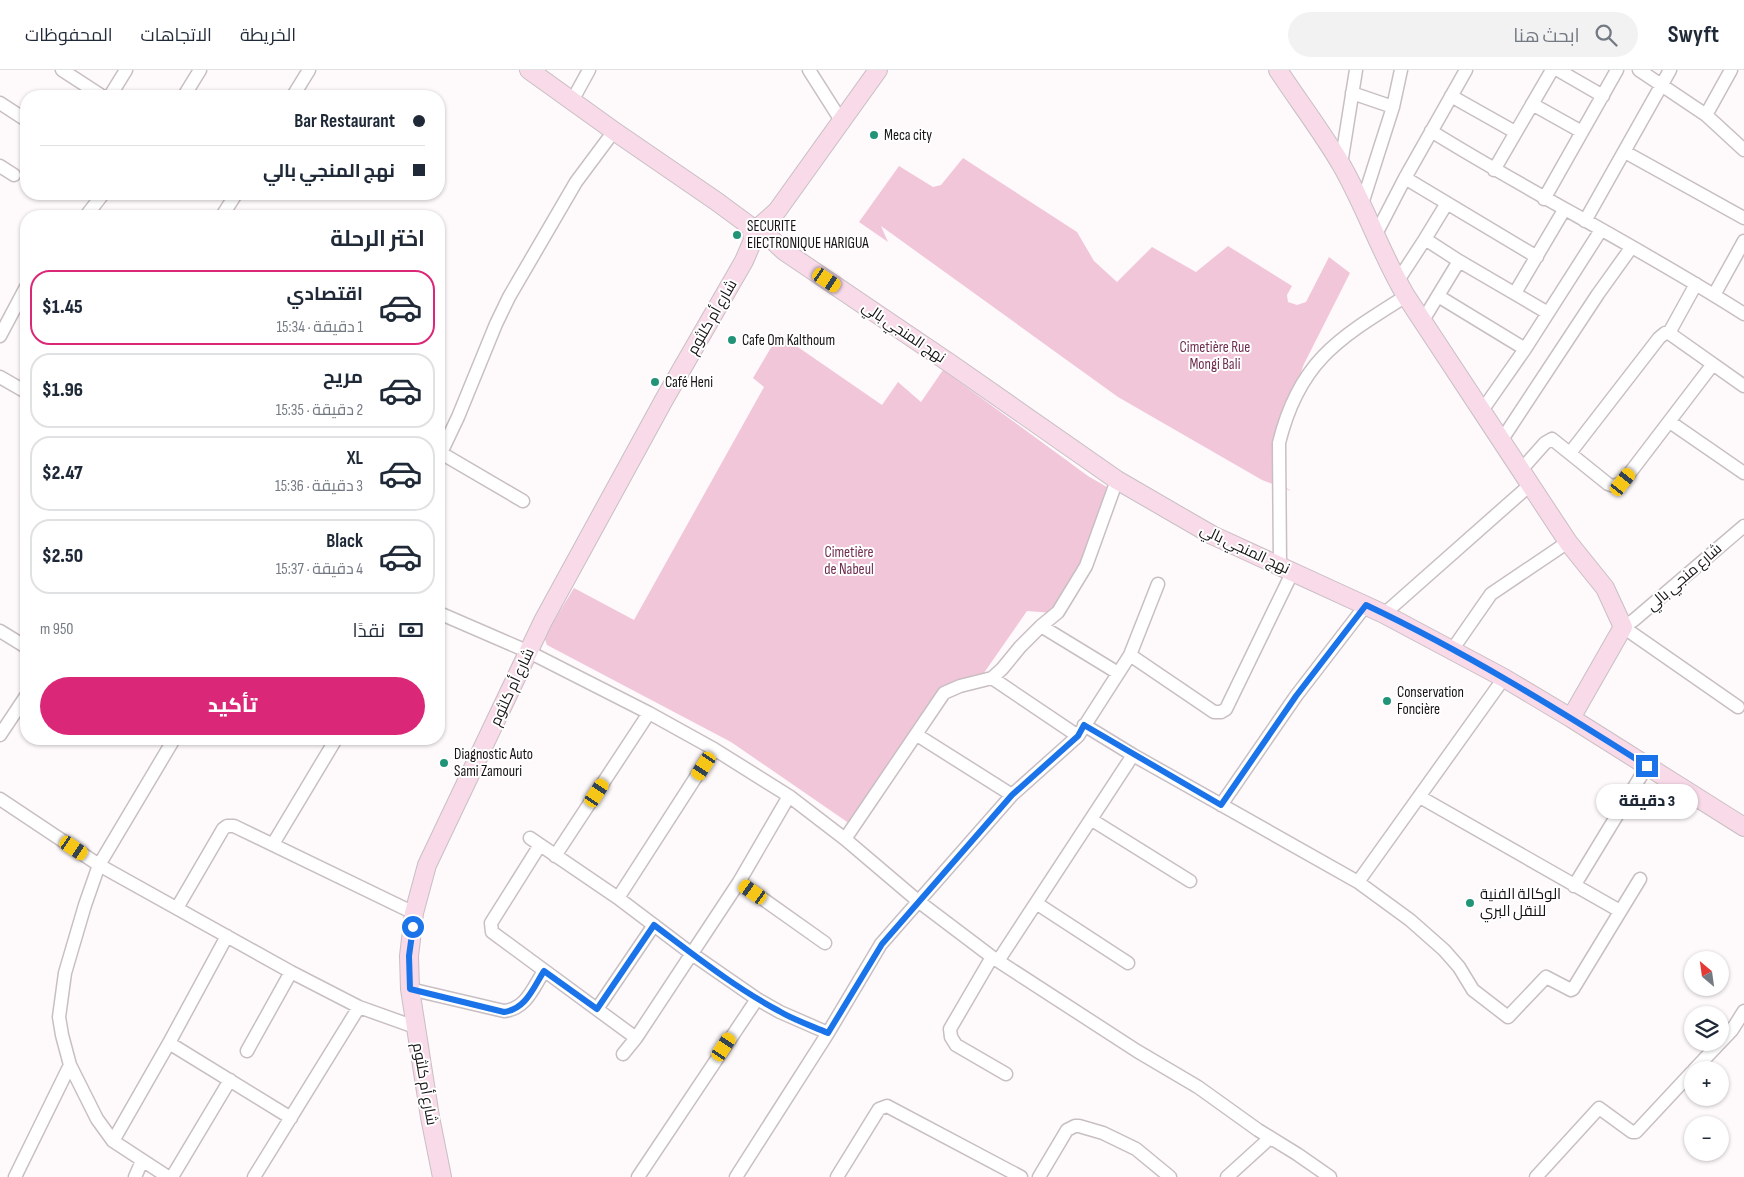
<!DOCTYPE html>
<html lang="ar">
<meta charset="utf-8">
<style>
:root{--surface:#fff;--page:#f2f2f3;--text:#1f2937;--muted:#747a83;--line:#e0e1e3;--accent:#db2777}
body{margin:0;font-family:"Sofia Sans Condensed",Cairo,sans-serif;background:var(--page);color:var(--text);direction:rtl;height:100vh;display:flex;flex-direction:column;font-size:19px;white-space:nowrap}
*{box-sizing:border-box;margin:0}
p{font-size:16px;color:var(--muted)}
.icon{flex:none;width:28px;height:28px;fill:none;stroke:currentColor;stroke-width:2;stroke-linecap:round;stroke-linejoin:round}
.map{position:relative;flex:1;overflow:hidden;direction:ltr}
.panel{position:absolute;left:20px;top:140px;width:425px;height:535px;display:flex;flex-direction:column;background:var(--surface);border-radius:20px;box-shadow:0 1px 4px #0004;direction:rtl}
.panel>*{flex:none}
.banner{position:absolute;left:20px;top:20px;width:425px;height:110px;border-radius:20px;box-shadow:0 1px 4px #0004;direction:rtl;display:grid;align-content:center;height:110px;padding:0 20px;background:var(--surface)}
.needle{width:32px;rotate:331deg}
.buttons{position:absolute;left:1684px;top:881px;display:grid;gap:10px}
.buttons a{display:grid;place-items:center;width:45px;height:45px;border-radius:50%;background:var(--surface);box-shadow:0 1px 4px #0004;font-size:25px}
.end{position:absolute;width:22px;height:22px;margin:-11px;border:6px solid #1a73e8;background:#fff;box-shadow:0 0 0 2px #fff}
.from{border-radius:50%}
.bubble{position:absolute;height:35px;border-radius:18px;background:var(--surface);box-shadow:0 1px 4px #0004;font-size:16px;font-weight:800;line-height:35px;text-align:center;direction:rtl}
.car{position:absolute;width:15px;height:30px;margin:-15px -8px;border-radius:6px;box-shadow:0 0 4px 1px #0007;background:linear-gradient(#f5c518 24%,#345 0 40%,#f5c518 0 76%,#345 0 86%,#f5c518 0)}
.banner b{display:flex;align-items:center;gap:18px;height:48px;font-size:19px}
.banner b+b{border-top:1px solid var(--line)}
.banner i{width:12px;height:12px;background:var(--text)}
ul{padding:0;list-style:none}
li{display:flex;align-items:center;gap:15px;height:75px;margin:0 10px 8px;padding:0 10px;border:2px solid var(--line);border-radius:20px}
li div{flex:1}
li b{display:block;font-size:19px}
li em{font-style:normal;font-weight:800}
li.selected{border-color:var(--accent)}
li>.icon{width:45px;height:45px;stroke-width:1.5}
h2{padding:0 20px;font-size:22px;line-height:60px}
.pay{display:flex;align-items:center;gap:12px;height:55px;padding:0 20px;font-size:19px}
.pay p{margin-inline-start:auto}
.primary-button{display:flex;gap:10px;margin-top:auto;padding:10px 20px}
.primary-button a{flex:1;height:58px;border-radius:30px;background:var(--accent);color:#fff;font-size:20px;font-weight:800;line-height:58px;text-align:center}
header{display:flex;align-items:center;gap:30px;box-sizing:border-box;height:70px;padding:0 25px;background:var(--surface);border-bottom:1px solid var(--line)}
header strong{font-size:24px}
nav{display:flex;gap:28px;margin-inline-start:auto;font-size:18px}
.search{width:350px;height:45px;background:var(--page);display:flex;align-items:center;gap:12px;box-sizing:border-box;padding:0 18px;border-radius:28px;color:var(--muted);font-size:19px}
.map>svg:first-child{display:block}
.green{fill:#f2c6d9}
.lines{fill:none;stroke-linecap:round;stroke-linejoin:round}
.street-casing{stroke:#c8bfc3;stroke-width:15}
.secondary-casing{stroke:#c8bfc3;stroke-width:20}
.street{stroke:#fff;stroke-width:12}
.secondary{stroke:#f8dae8;stroke-width:18}
.route{stroke:#1a73e8;stroke-width:6}
.poi-dot{fill:#219477;stroke:#fff;stroke-width:2}
.labels{text-anchor:middle;stroke-width:4;stroke-linejoin:round;paint-order:stroke}
.poi-label{font-size:15px;fill:#161314;stroke:#fff;text-anchor:start}
.street-label{font-size:15px;fill:#161314;stroke:#fff}
.park-label{font-size:15px;fill:#702e4f;stroke:#fff}
</style>
<header>
<strong>Swyft</strong>
<div class="search"><svg class="icon" aria-label="search" viewBox="0 0 24 24"><circle cx="10" cy="10" r="6"/><path d="M15 15l6 6"/></svg>ابحث هنا</div>
<nav><a>الخريطة</a><a>الاتجاهات</a><a>المحفوظات</a></nav>
</header>
<div class="map">
<svg width="1744" height="1107" viewBox="0 0 1744 1107">
<rect width="100%" height="100%" fill="#fef9fb"/>
<path class="green" d="M963,88L1077,162L1094,191L1117,212L1152,177L1196,202L1228,176L1292,216L1287,225L1288,232L1297,235L1306,232L1329,187L1350,203L1304,294L1277,365L1272,408L1291,421L1262,410L1118,327L881,156L888,172L859,152L899,96L933,117L941,115Z
M779,264L882,335L898,312L921,332L943,300L1088,406L1112,420L1080,506L1053,537V543L1027,541L979,610L945,618L853,756L731,672L547,575L544,567L574,518L634,550L764,317L753,308Z"/>
<g class="lines">
<defs>
<path id="street" d="M62,0L102,26
M809,0L842,52
M1558,0L1603,26
M1639,0L1706,45L1744,80
M1352,23L1393,37
M110,26L126,0
M184,26L200,0
M293,26L309,0
M1451,26L1515,62
M572,31L589,0
M0,33L26,50
M1532,34L1582,62
M1706,45L1731,0
M1431,61C1534,125 1643,179 1744,244
M1625,82L1744,148
M1341,94L1356,0
M0,96L14,105
M1494,100L1552,0
M1405,108L1537,187
M1544,129L1617,0
M1362,134L1393,37L1401,0
M86,146L103,124
M222,146L236,124
M1585,151L1670,0
M1376,164L1405,108L1466,0
M1425,169L1447,133
M1397,212L1425,169L1459,191L1548,243
M1515,223L1564,140
M1714,225L1744,171
M1438,226L1525,279
M1422,252L1459,191
M1669,263L1744,316
M0,266L26,217
M0,307L26,322
M1481,342L1525,279L1601,160
M1670,352L1744,403
M1501,371L1598,224L1631,178
M441,383L523,431
M1570,383L1659,268L1665,263H1669L1696,214
M439,387L458,347L496,254L509,227L576,112L614,61
M1521,400L1545,373L1552,369L1608,414C1614,417 1617,415 1623,412L1713,294
M1280,496L1279,373C1299,291 1339,268 1406,226
M439,543L529,582L649,643L714,679L789,726L845,769L918,831L992,887L1137,981L1198,1017L1258,1060L1297,1084L1330,1107
M1384,544L1531,414
M1041,556L1118,603
M0,561L26,577
M1452,580L1491,524L1568,472
M1130,585L1214,642H1221L1226,639L1293,501
M992,608L1078,666
M1738,637L1623,557L1634,550L1744,456
M1084,655L1133,685L1358,812L1410,850L1444,880L1459,897L1473,920L1508,947L1546,907L1571,920L1573,919L1640,809
M0,665L26,626
M917,665L1012,725
M1420,727L1620,841
M0,729L99,795L291,902L359,937L415,957
M1221,735L1296,626L1366,535
M1092,750L1190,811
M530,768L618,828L692,884L757,929L780,942L828,963
M845,769L944,623L960,616L992,608L1002,599L1020,577L1041,556L1058,542L1086,496L1117,410
M273,774L336,669
M540,775L491,853L492,862L636,968
M555,786L649,643
M739,812L825,873
M1358,812L1504,608
M1574,816L1647,696
M618,828L714,679
M1036,833L1128,893
M177,838L223,759L227,756H234L414,843
M992,887L950,959L951,967L956,975L1006,1004
M998,891L1133,685
M410,919L504,941C526,939 533,918 544,901
M597,939L654,855
M169,973L291,1048
M247,981L291,902
M623,984L636,968L739,812L789,726
M1694,1000L1732,960L1744,941
M113,1071L169,973L227,866
M15,1107L70,995
M135,1107L142,1091
M168,1107L113,1071L97,1049L70,995L62,965L59,947L65,903L85,835L99,795L174,669
M172,1107L230,1010
M254,1107L359,937
M638,1107L757,929
M736,1107L828,963L881,874L1012,725L1078,666L1130,585L1158,514
M837,1107L879,1039L887,1036L1021,1107
M1039,1107L1067,1060L1075,1056H1079L1103,1063L1136,1079L1170,1107
M1227,1107L1270,1068
M1536,1107L1599,1038L1632,1062H1636L1692,1002"/>
<path id="secondary" d="M529,0L614,61L716,131L754,159
M1278,0C1299,32 1323,63 1342,96C1366,138 1381,184 1406,226L1568,472L1605,518L1623,557L1571,648
M768,166L784,181L951,294L1117,410L1212,465L1384,544L1504,608L1571,648L1744,757
M753,169L752,163L754,159L759,157L777,141L878,0
M442,1107L430,1047L410,919L409,886L414,843L427,795L543,551L665,328L744,191L753,170"/>
</defs>
<use href="#street" class="street-casing"/>
<use href="#secondary" class="secondary-casing"/>
<use href="#street" class="street"/>
<use href="#secondary" class="secondary"/>
</g>
<g class="lines">
<path class="route" d="M413,857L409,886L410,919L504,942C526,939 533,918 544,901L597,939L654,855C694,885 734,917 779,941C794,950 812,956 828,963L882,874L1012,725L1078,666L1084,655L1221,735L1296,626L1366,535C1463,581 1556,638 1647,696"/>
</g>
<g class="poi-dot">
<circle cx="874" cy="65" r="5"/>
<circle cx="737" cy="165" r="5"/>
<circle cx="732" cy="270" r="5"/>
<circle cx="655" cy="312" r="5"/>
<circle cx="1387" cy="631" r="5"/>
<circle cx="444" cy="693" r="5"/>
<circle cx="1470" cy="833" r="5"/>
</g>
<g class="labels">
<g class="poi-label">
<text x="884" y="70">Meca city</text>
<text x="747" y="161">SECURITE<tspan x="747" dy="17">ElECTRONIQUE HARIGUA</tspan></text>
<text x="742" y="275">Cafe Om Kalthoum</text>
<text x="665" y="317">Café Heni</text>
<text x="1397" y="627">Conservation<tspan x="1397" dy="17">Foncière</tspan></text>
<text x="454" y="689">Diagnostic Auto<tspan x="454" dy="17">Sami Zamouri</tspan></text>
<text x="1480" y="829">الوكالة الفنية<tspan x="1480" dy="17">للنقل البري</tspan></text>
</g>
<g class="street-label">
<text transform="translate(712 247) rotate(-60)" y="5">شارع أم كلثوم</text>
<text transform="translate(904 262) rotate(34)" y="5">نهج المنجي بالي</text>
<text transform="translate(1245 479) rotate(25)" y="5">نهج المنجي بالي</text>
<text transform="translate(1684 507) rotate(-41)" y="5">شارع منجي بالي</text>
<text transform="translate(512 617) rotate(-65)" y="5">شارع أم كلثوم</text>
<text transform="translate(425 1014) rotate(80)" y="5">شارع أم كلثوم</text>
</g>
<g class="park-label">
<text x="1215" y="282">Cimetière Rue<tspan x="1215" dy="17">Mongi Bali</tspan></text>
<text x="849" y="487">Cimetière<tspan x="849" dy="17">de Nabeul</tspan></text>
</g>
</g>
</svg>
<div class="buttons">
<a><svg class="needle" viewBox="-14 -14 28 28"><path d="M0-13l5 13h-10z" fill="#e53935"/><path d="M0 13l5-13h-10z" fill="#747a83"/></svg></a>
<a><svg class="icon" aria-label="layers" viewBox="0 0 24 24"><path d="M12 4l9 5-9 5-9-5zM3 14l9 5 9-5"/></svg></a>
<a>+</a>
<a>−</a>
</div>
<i class="end from" style="left:413px;top:857px"></i>
<i class="end" style="left:1647px;top:696px"></i>
<div class="bubble" style="left:1596px;top:714px;width:102px">3 دقيقة</div>
<i class="car" style="left:827px;top:210px;rotate:124deg"></i>
<i class="car" style="left:1623px;top:412px;rotate:38deg"></i>
<i class="car" style="left:704px;top:696px;rotate:213deg"></i>
<i class="car" style="left:597px;top:723px;rotate:33deg"></i>
<i class="car" style="left:74px;top:778px;rotate:124deg"></i>
<i class="car" style="left:753px;top:822px;rotate:305deg"></i>
<i class="car" style="left:724px;top:977px;rotate:33deg"></i>
<div class="banner">
<b><i class="from"></i>Bar Restaurant</b>
<b><i></i>نهج المنجي بالي</b>
</div>
<section class="panel">
<h2>اختر الرحلة</h2>
<ul>
<li class="selected"><svg class="icon" aria-label="car" viewBox="0 0 24 24"><path d="M5 17H2v-5l4-1 3-4h7l3 4 3 1v5h-3M9 17h6M6 11h13"/><circle cx="7" cy="17" r="2"/><circle cx="17" cy="17" r="2"/></svg><div><b>اقتصادي</b><p>1 دقيقة · 15:34</p></div><em>$1.45</em></li>
<li><svg class="icon" aria-label="car" viewBox="0 0 24 24"><path d="M5 17H2v-5l4-1 3-4h7l3 4 3 1v5h-3M9 17h6M6 11h13"/><circle cx="7" cy="17" r="2"/><circle cx="17" cy="17" r="2"/></svg><div><b>مريح</b><p>2 دقيقة · 15:35</p></div><em>$1.96</em></li>
<li><svg class="icon" aria-label="car" viewBox="0 0 24 24"><path d="M5 17H2v-5l4-1 3-4h7l3 4 3 1v5h-3M9 17h6M6 11h13"/><circle cx="7" cy="17" r="2"/><circle cx="17" cy="17" r="2"/></svg><div><b>XL</b><p>3 دقيقة · 15:36</p></div><em>$2.47</em></li>
<li><svg class="icon" aria-label="car" viewBox="0 0 24 24"><path d="M5 17H2v-5l4-1 3-4h7l3 4 3 1v5h-3M9 17h6M6 11h13"/><circle cx="7" cy="17" r="2"/><circle cx="17" cy="17" r="2"/></svg><div><b>Black</b><p>4 دقيقة · 15:37</p></div><em>$2.50</em></li>
</ul>
<div class="pay"><svg class="icon" aria-label="cash" viewBox="0 0 24 24"><path d="M3 7h18v10H3z"/><circle cx="12" cy="12" r="2"/></svg>نقدًا<p>950 m</p></div>
<div class="primary-button"><a>تأكيد</a></div>
</section>
</div>
